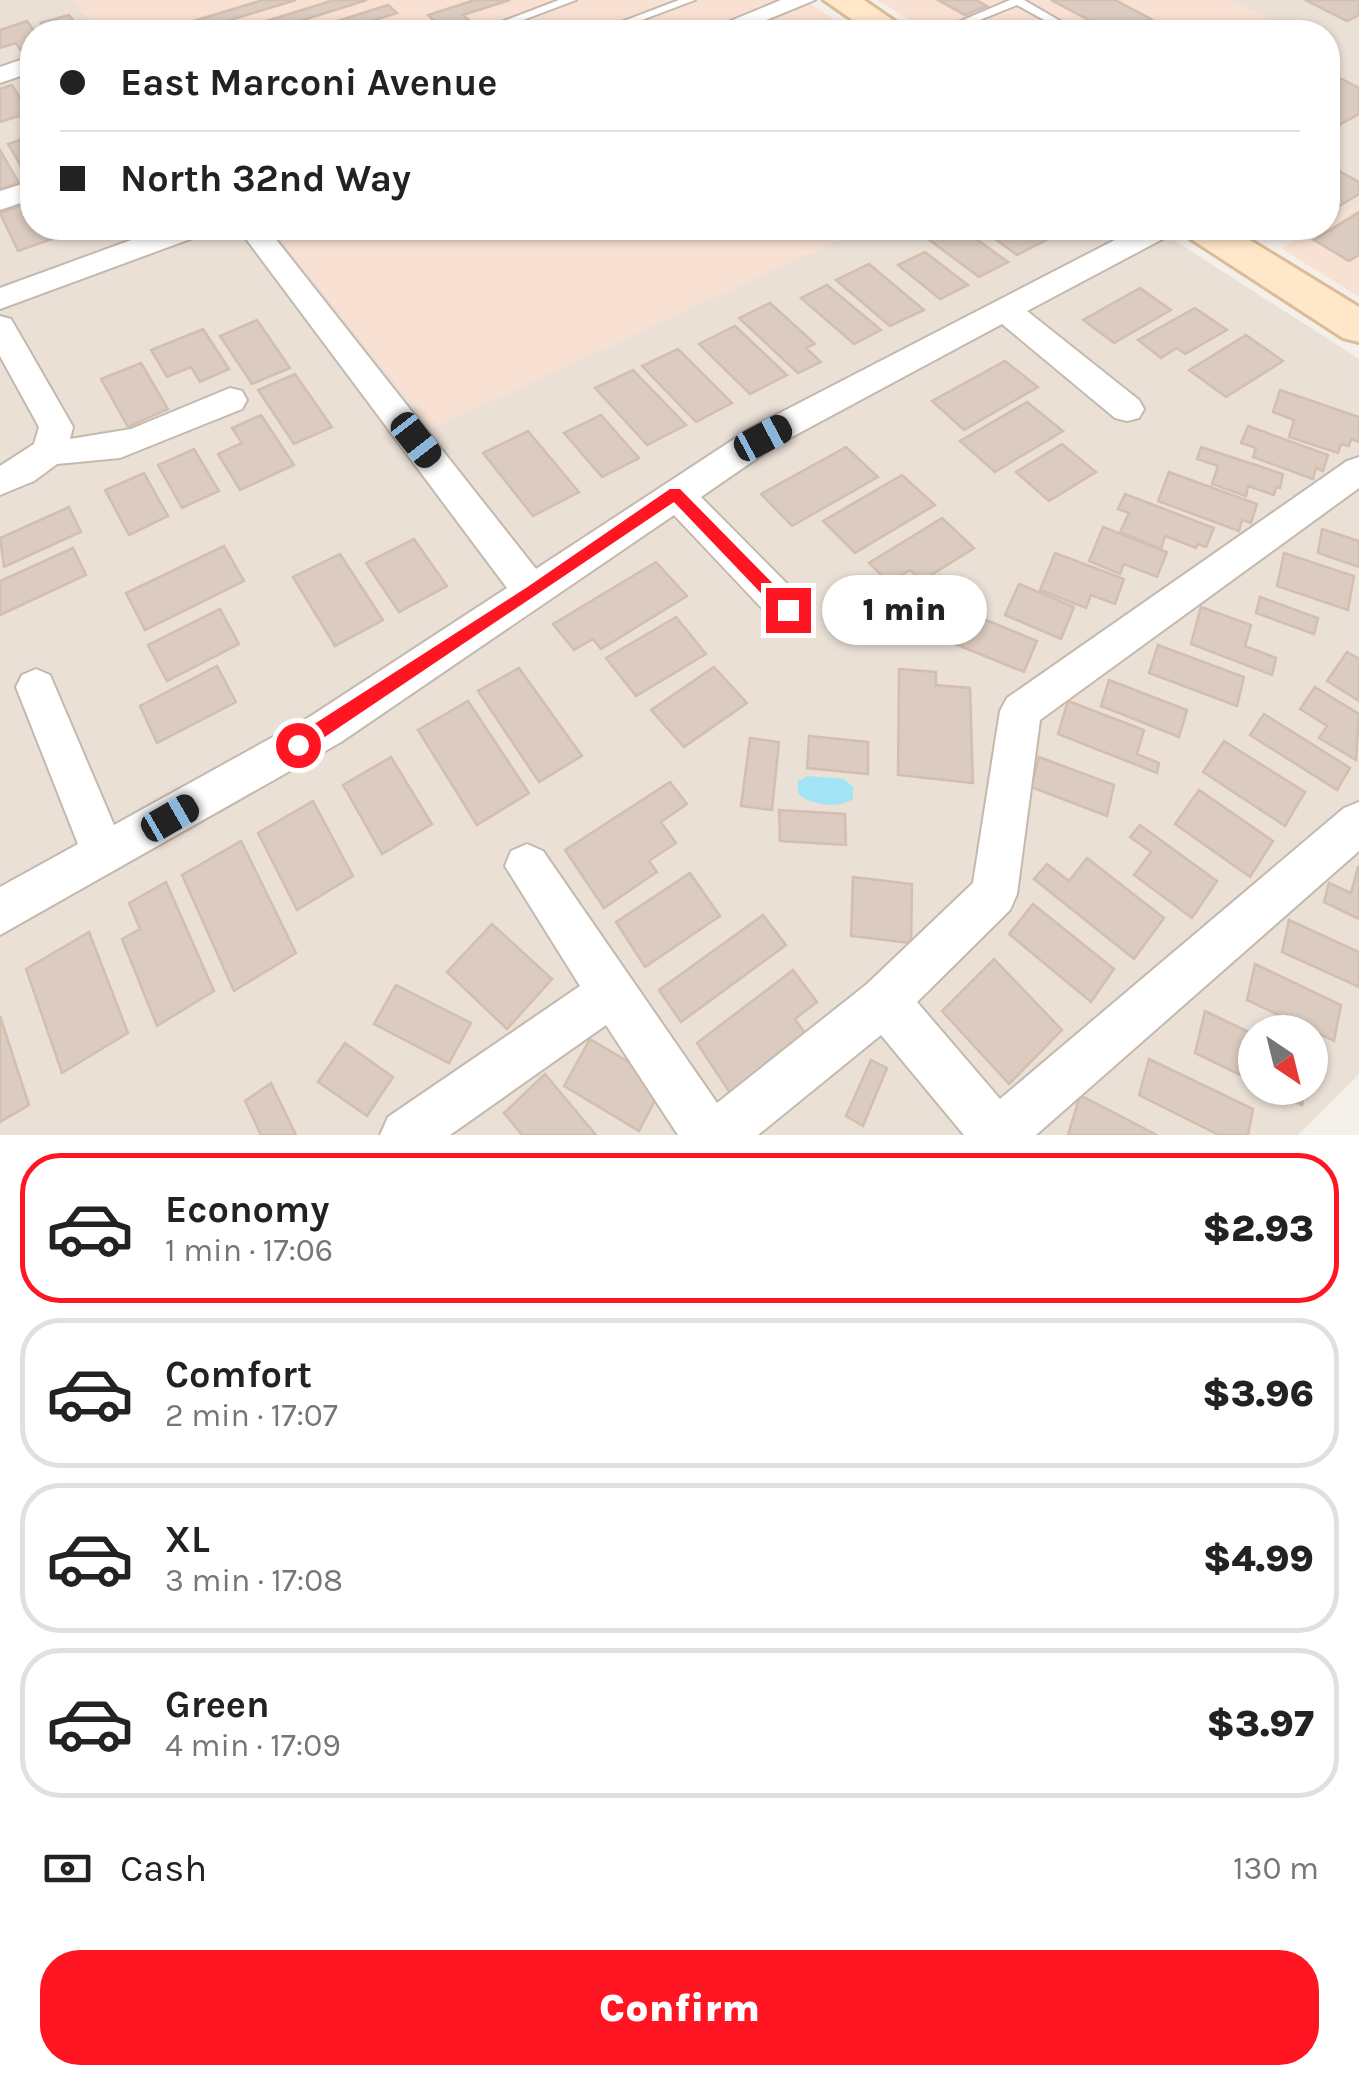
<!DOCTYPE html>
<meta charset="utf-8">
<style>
:root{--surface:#fff;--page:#f2f2f2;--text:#222;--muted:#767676;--line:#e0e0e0;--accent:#ff1622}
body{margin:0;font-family:Karla,sans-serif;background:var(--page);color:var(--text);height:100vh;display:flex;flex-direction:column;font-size:38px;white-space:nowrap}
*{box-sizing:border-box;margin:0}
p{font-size:32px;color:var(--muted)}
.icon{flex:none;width:55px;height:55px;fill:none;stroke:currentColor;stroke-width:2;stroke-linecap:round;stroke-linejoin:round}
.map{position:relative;height:1135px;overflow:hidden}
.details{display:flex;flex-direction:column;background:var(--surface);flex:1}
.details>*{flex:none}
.top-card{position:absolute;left:20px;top:20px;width:1320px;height:220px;border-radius:40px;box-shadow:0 2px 8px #0004;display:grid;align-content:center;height:220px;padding:0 40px;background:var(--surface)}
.needle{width:65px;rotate:145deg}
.controls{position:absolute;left:1238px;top:1015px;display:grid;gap:20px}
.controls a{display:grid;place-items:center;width:90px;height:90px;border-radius:50%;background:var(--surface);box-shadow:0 2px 8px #0004;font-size:50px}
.end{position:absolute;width:45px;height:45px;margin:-22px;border:12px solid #ff1622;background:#fff;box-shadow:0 0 0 5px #fff}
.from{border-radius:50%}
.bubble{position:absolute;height:70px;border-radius:35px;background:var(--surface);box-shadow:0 2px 8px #0004;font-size:32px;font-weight:800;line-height:70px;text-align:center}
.car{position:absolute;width:30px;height:60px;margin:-30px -15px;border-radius:12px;box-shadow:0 0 8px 2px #0007;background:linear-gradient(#222 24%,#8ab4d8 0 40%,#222 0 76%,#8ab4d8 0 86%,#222 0)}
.top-card b{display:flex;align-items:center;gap:35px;height:95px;font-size:38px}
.top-card b+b{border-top:2px solid var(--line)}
.top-card i{width:25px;height:25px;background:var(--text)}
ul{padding:18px 0 0;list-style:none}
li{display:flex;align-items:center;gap:30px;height:150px;margin:0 20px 15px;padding:0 20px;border:5px solid var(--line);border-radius:40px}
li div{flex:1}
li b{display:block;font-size:38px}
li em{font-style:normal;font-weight:800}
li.selected{border-color:var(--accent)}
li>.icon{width:90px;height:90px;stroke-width:1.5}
.pay{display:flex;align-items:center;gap:25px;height:110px;padding:0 40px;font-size:38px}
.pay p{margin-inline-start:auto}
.cta{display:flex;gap:20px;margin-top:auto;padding:20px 40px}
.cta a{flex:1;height:115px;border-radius:40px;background:var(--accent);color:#fff;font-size:40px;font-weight:800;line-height:115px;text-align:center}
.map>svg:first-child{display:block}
.residential{fill:#eae0d6;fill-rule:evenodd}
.commercial{fill:#f8e1d3}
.water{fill:#a2e4f5}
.building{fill:#dbcbc0;stroke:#d3beb0;stroke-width:2.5}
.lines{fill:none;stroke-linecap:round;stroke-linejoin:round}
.service-casing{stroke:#c5b8ad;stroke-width:4}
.minor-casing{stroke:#c5b8ad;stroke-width:4}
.secondary-casing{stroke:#dbbc98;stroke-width:6}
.service{fill:#fff;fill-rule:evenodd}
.minor{fill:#fff;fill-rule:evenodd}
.secondary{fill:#ffe7c9;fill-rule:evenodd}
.route{fill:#ff1622}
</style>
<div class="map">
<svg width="1359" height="1135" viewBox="0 0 1359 1135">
<rect width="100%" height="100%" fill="#f5efe9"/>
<path class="residential" d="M0,0H73L98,32H32V228H272L432,428L863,228H1155L1359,359V1074L1298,1135H0ZM1255,1032H1310V1088H1255Z
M1231,0H1359V204L1328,222V32H1277L1285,28Z"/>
<path class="commercial" d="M73,0H804L854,32H98Z
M877,0H1231L1286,28L1277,32H930Z
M1359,204V297L1281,248L1317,228H1328V222Z
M272,228H863L432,428Z"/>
<path class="water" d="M808,776L844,779L853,787V799C838,809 811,805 798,794V781Z"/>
<path class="building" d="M263,0H296L191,32H157Z
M334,0H367L265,32H231Z
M475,0H510L463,15L482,32H446L428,15Z
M938,0H976L987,6L965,15Z
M1051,0H1115L1151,19L1111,32Z
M1305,0H1359V15L1347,21Z
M388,5L397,13L337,32H303Z
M69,15L82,32H48L41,23Z
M27,21L35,32L32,48L22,52L16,43L0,48V30Z
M1330,73L1359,88V114L1328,131Z
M12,85L29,113L0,122V89Z
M32,136V170L25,173L8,144Z
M0,150L19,183L0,189Z
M1328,165L1359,182V194L1328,213Z
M31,202L32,228H46L52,239L18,251L0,213Z
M1359,212V255L1349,261L1314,240Z
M931,228H961L1008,262L979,277L920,233Z
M980,228H1028L1046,240L1017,255Z
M925,252L968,285L940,299L898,265Z
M869,264L924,310L890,326L836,280Z
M827,285L881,330L854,344L801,298Z
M1140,288L1171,310L1114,343L1083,320Z
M770,303L815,344L806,348L821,362L798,373L739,318Z
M1195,308L1227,330L1185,354L1177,348L1161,358L1138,340Z
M257,320L290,368L252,384L220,336Z
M735,326L787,375L750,394L699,344Z
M203,329L229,369L200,382L191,367L167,377L151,350Z
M1246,335L1283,361L1226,397L1189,370Z
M678,349L732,403L696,422L642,366Z
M1005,361L1038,387L964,430L932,401Z
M141,363L168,409L128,427L101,379Z
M633,370L686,425L647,445L595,388Z
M295,374L332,427L294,444L258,390Z
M1280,390L1359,417V442L1351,439L1349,446L1341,444L1338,453L1289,437L1294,420L1273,412Z
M1027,402L1063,431L995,472L960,441Z
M261,415L294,465L240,490L218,454L242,443L232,428Z
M601,415L639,458L602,477L564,433Z
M1248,426L1328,455L1323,471L1316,468L1313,479L1253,457L1256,448L1241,443Z
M528,431L579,492L533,516L483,453Z
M1062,444L1096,472L1049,501L1016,472Z
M846,447L878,477L792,526L761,494Z
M1201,447L1283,474L1280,488L1276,487L1274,495L1248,486L1246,496L1212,484L1218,466L1197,459Z
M194,449L219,491L182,508L158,465Z
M1169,472L1257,504L1251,523L1242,520L1239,531L1158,501Z
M144,473L168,516L129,535L105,490Z
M902,475L935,505L855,553L823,521Z
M1125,494L1214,528L1206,547L1198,544L1196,548L1165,536L1161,549L1120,532L1129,513L1118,509Z
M69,507L81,532L4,567L0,538Z
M942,518L974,548L922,581L910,570L889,583L869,563Z
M1103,527L1167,552L1157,577L1124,564L1120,574L1089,561Z
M1322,529L1359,541V567L1318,553Z
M414,539L447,586L399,612L366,563Z
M224,546L244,581L145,630L126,593Z
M73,548L86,575L0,615V581Z
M1055,553L1124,579L1115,604L1091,595L1086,608L1040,590Z
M1284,553L1354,576L1348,610L1277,586Z
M340,554L383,620L335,646L293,577Z
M656,562L687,596L601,649L593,639L574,650L553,624Z
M1019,584L1074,607L1061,639L1005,615Z
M1260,597L1318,618L1314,634L1256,613Z
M1201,607L1251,625L1245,646L1276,658L1272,675L1191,644Z
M220,609L239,644L167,681L148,645Z
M969,613L1037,641L1024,672L955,644Z
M676,617L706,654L636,696L606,658Z
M1158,645L1244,677L1237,706L1149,673Z
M1347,652L1359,659V701L1327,681Z
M217,666L236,702L157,743L140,706Z
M714,667L747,703L684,747L651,710Z
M519,668L582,756L539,782L478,691Z
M899,669L936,672V685L970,688L973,783L898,775Z
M1109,680L1187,710L1179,737L1101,706Z
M1315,687L1359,714L1356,760L1319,738L1327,726L1300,709Z
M468,701L529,793L477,825L418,730Z
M1068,701L1144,730L1137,754L1159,763L1157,773L1058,734Z
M1264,714L1350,768L1337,790L1250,735Z
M809,736L868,742V774L807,768Z
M750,738L779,742L772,810L741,806Z
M1224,741L1305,792L1285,826L1203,772Z
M391,757L432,824L382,854L343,785Z
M1039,757L1114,785L1107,816L1031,787Z
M670,782L687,804L661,822L676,843L649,861L657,872L604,908L565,850Z
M1199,790L1273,841L1250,877L1175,824Z
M313,801L353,876L297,910L258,833Z
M779,810L845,814L846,845L780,841Z
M1140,825L1217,881L1192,918L1134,875L1151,852L1130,837Z
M241,841L296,953L234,991L182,875Z
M1087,858L1164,918L1134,959L1034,879L1047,864L1069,881Z
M1358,867H1359V919L1324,902L1329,883L1351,893Z
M690,873L720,916L645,967L616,922Z
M853,877L912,884L911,943L851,936Z
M166,882L214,991L157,1026L122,939L140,929L129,903Z
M1033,904L1114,969L1091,1002L1009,934Z
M763,915L786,945L681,1022L659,990Z
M1289,920L1359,952V987L1282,952Z
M492,924L552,979L507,1029L447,972Z
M89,932L128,1033L62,1073L26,969Z
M994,959L1062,1030L1009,1084L942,1011Z
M1255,964L1341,1005L1334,1041L1247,1000Z
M793,970L817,1002L795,1019L808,1037L732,1096L697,1043Z
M396,985L471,1023L449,1063L374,1024Z
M1205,1011L1255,1035V1082L1195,1053Z
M0,1016L29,1105L0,1122Z
M590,1039L664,1083L639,1131L564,1086Z
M345,1043L393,1077L367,1116L318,1082Z
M1149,1059L1253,1109L1248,1135H1219L1139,1095Z
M871,1060L887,1068L863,1126L846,1116Z
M545,1074L596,1135H522L504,1113Z
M271,1083L296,1135H261L245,1101Z
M1266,1088H1305L1302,1105Z
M1080,1095L1157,1135H1068Z"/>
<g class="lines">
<defs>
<path id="service" d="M559,0H576L502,28L505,32H494L488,27Z
M679,0H695L610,32H595Z
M1010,0H1024L1079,32H1066L1017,5L950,32H935Z"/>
<path id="minor" d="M781,0H815L737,32H704Z
M32,56V72L0,83V67Z
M32,181V199L0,210V191Z
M164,228H206L201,235L0,309V288Z
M238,228H267L536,569L751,428L1138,228H1175L1170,235L1027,311L1139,400L1144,409L1139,418L1127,421L1115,418L1002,324L775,446L701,497L802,599L807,610L802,621L788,626L774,621L674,515L341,742L0,935V887L78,844L16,687L22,675L36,669L50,675L114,825L311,716L507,588Z
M0,316L11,319L68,418L73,427L70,439L131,429L230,388L242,391L247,400L242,409L120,458L57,464L34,481L0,495V466L34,444L39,427L0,356Z
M1359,457V488L1040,720L1017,894L1010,910L917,1002L1000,1099L1344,808L1359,802V851L1036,1135H964L881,1035L758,1135H678L606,1025L450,1135H380L388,1117L580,986L505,866L511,851L527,844L543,851L717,1103L867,984L973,883L1000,711L1007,698L1347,461Z"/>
<path id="secondary" d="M824,0H864L910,32H870Z
M1182,228H1230L1359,307V342L1343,338L1188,237Z"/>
</defs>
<use href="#service" class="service-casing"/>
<use href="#minor" class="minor-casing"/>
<use href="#secondary" class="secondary-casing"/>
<use href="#service" class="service"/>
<use href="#minor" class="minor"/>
<use href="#secondary" class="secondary"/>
</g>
<path class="route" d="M670,489H680L794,605V615H782L674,502L304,751H291V739L526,588Z"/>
</svg>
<div class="controls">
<a><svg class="needle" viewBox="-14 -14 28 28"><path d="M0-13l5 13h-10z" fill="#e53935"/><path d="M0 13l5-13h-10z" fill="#767676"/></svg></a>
</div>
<i class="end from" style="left:298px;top:745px"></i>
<i class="end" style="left:788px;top:610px"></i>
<div class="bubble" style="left:822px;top:575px;width:165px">1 min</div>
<i class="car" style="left:763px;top:438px;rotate:62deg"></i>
<i class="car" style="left:416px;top:440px;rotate:142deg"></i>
<i class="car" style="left:170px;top:818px;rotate:60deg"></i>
<div class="top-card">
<b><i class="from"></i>East Marconi Avenue</b>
<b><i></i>North 32nd Way</b>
</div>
</div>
<section class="details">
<ul>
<li class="selected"><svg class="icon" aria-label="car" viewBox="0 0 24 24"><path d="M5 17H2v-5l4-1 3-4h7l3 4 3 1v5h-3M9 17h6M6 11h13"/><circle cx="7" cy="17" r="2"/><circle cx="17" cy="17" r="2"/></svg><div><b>Economy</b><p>1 min · 17:06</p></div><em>$2.93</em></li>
<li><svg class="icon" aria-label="car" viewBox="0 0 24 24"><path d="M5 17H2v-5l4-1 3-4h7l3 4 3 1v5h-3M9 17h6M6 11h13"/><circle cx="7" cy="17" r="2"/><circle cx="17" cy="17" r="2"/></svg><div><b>Comfort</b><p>2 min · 17:07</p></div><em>$3.96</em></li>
<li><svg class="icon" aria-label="car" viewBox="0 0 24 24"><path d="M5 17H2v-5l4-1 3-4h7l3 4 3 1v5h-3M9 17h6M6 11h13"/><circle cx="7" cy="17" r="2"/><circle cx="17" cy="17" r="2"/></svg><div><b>XL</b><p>3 min · 17:08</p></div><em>$4.99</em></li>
<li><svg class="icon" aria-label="car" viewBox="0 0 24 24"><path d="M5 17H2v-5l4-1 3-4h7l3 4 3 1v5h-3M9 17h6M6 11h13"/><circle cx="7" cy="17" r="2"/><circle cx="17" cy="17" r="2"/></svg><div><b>Green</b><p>4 min · 17:09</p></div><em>$3.97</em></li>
</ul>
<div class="pay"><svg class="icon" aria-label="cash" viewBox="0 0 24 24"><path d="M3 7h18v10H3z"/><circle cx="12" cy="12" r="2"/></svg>Cash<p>130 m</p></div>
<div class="cta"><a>Confirm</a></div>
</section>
